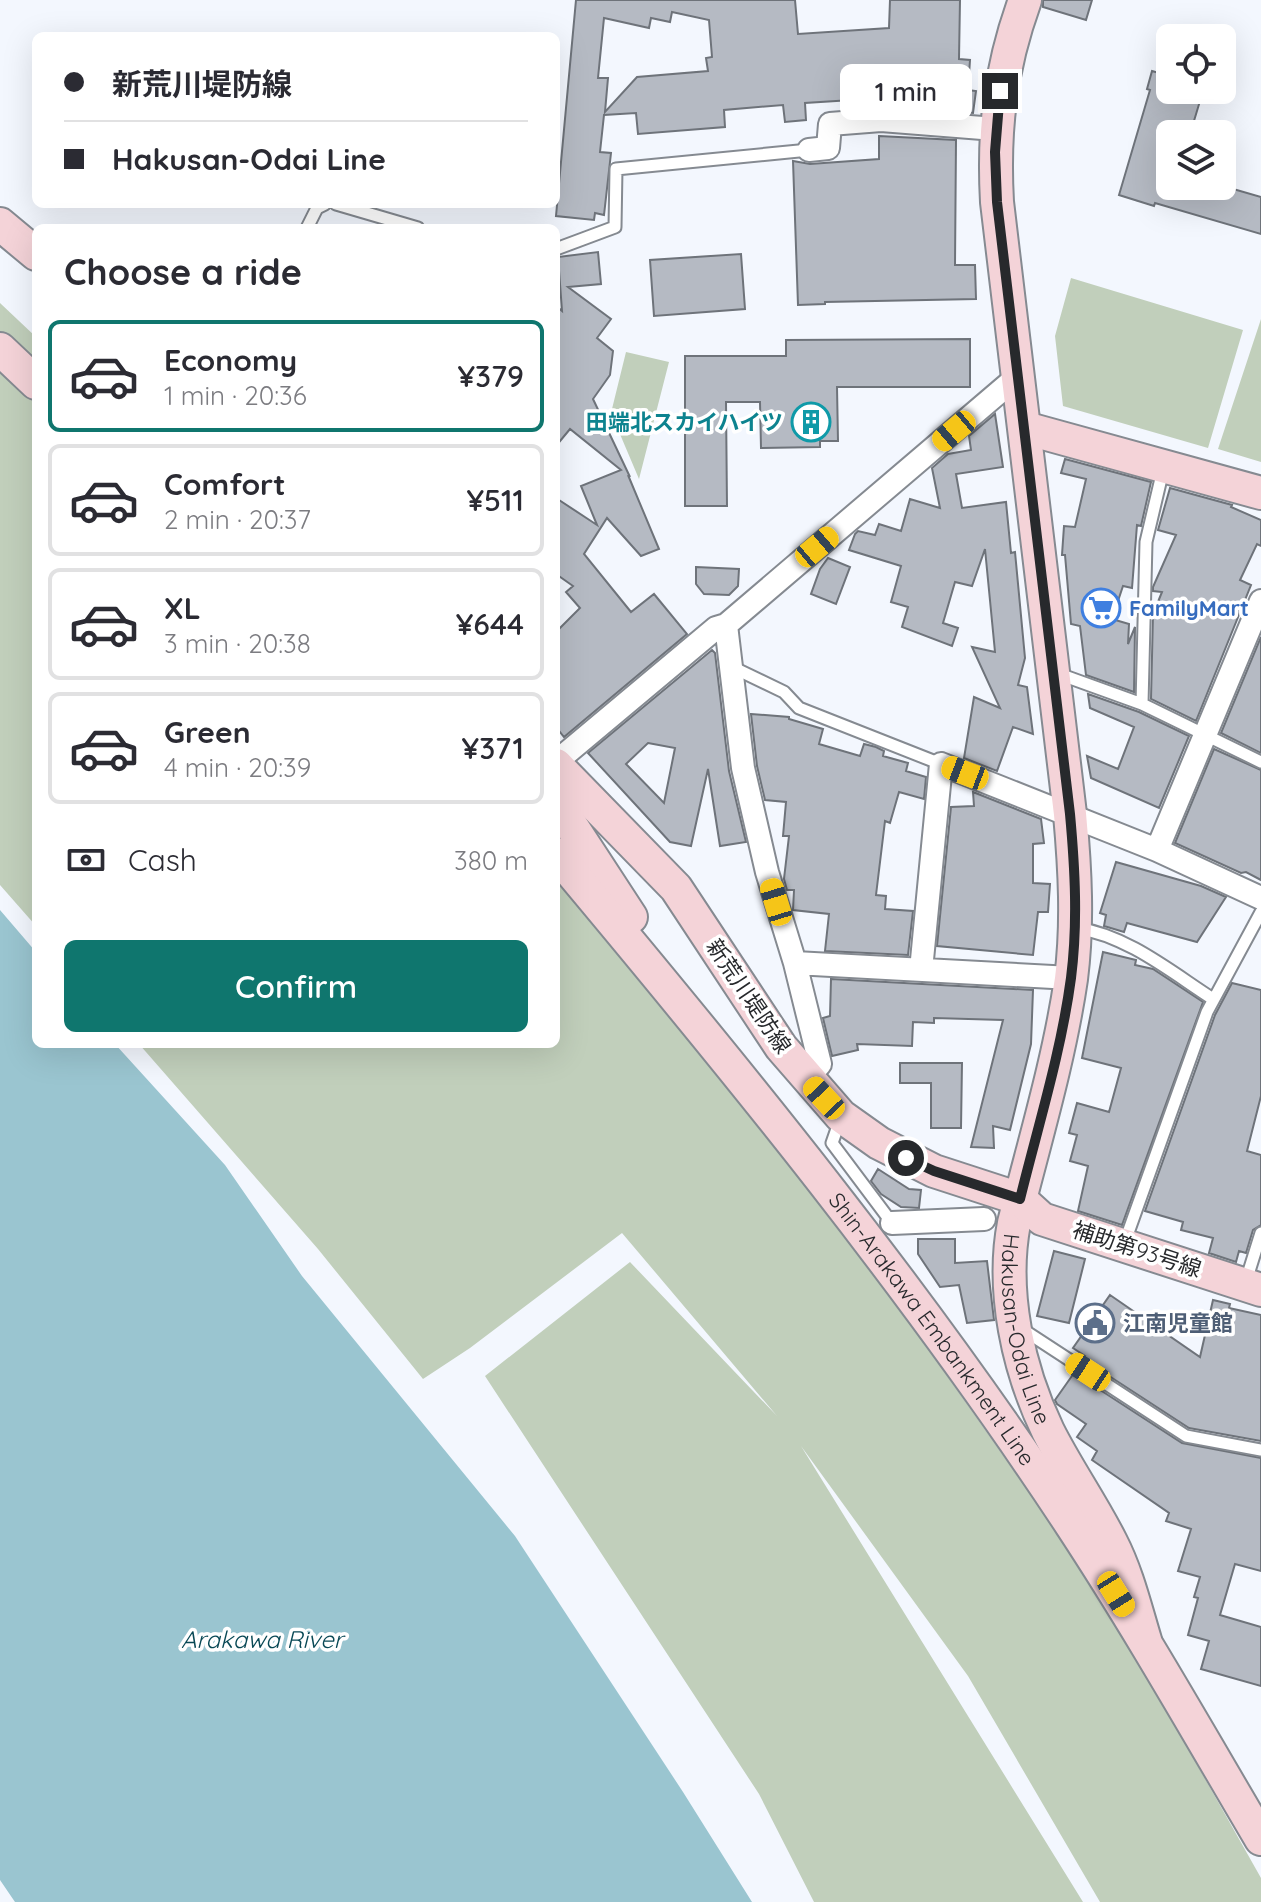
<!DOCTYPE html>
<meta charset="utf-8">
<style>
:root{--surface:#fff;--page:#f2f2f3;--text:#2b2b33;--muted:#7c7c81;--line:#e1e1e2;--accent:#0f766e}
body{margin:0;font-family:Quicksand,"Noto Sans JP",sans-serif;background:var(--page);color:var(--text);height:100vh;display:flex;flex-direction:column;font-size:30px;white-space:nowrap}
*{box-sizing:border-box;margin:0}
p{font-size:26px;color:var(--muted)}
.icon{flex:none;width:44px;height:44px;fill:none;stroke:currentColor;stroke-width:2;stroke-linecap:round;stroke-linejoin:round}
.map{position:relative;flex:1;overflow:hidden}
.side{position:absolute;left:32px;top:224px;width:528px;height:824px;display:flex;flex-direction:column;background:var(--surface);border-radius:12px;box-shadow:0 8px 32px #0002}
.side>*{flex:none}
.top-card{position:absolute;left:32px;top:32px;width:528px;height:176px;border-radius:12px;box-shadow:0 8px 32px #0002;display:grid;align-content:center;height:176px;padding:0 32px;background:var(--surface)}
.tools{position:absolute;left:1156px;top:24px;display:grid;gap:16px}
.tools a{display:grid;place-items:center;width:80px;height:80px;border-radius:12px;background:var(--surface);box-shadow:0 8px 32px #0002;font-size:40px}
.end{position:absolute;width:36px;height:36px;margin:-18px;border:10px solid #27292c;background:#fff;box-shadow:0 0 0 4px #fff}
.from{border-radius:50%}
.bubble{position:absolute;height:56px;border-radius:12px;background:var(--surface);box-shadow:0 8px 32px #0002;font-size:26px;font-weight:600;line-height:56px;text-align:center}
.car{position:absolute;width:24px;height:48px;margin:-24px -12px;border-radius:10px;box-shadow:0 0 6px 2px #0007;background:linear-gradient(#f5c518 24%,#345 0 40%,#f5c518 0 76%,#345 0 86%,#f5c518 0)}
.top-card b{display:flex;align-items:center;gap:28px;height:76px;font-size:30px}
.top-card b+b{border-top:2px solid var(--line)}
.top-card i{width:20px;height:20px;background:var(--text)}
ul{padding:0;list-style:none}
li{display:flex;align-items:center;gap:24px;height:112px;margin:0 16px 12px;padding:0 16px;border:4px solid var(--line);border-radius:12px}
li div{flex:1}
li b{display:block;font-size:30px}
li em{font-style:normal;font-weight:600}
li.on{border-color:var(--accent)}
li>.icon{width:72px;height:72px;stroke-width:1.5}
h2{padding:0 32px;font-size:36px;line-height:96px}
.pay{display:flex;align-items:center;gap:20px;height:88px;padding:0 32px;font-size:30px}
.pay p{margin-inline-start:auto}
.button{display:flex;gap:16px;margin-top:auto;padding:16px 32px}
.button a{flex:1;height:92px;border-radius:12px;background:var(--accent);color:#fff;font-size:32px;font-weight:600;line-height:92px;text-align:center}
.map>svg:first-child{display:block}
.green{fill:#c1cfbb}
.water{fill:#9ac5d0}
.building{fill:#b5bac3;stroke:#6e737a;stroke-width:2;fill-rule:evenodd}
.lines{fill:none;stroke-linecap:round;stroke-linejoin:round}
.lane-casing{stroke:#858a91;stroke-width:15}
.street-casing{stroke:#858a91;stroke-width:26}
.secondary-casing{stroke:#858a91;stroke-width:36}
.lane{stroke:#fff;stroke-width:11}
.street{stroke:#fff;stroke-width:22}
.secondary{stroke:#f4d3d8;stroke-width:32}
.route{stroke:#27292c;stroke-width:10}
.labels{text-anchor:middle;stroke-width:7;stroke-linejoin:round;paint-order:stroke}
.culture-label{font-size:22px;font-weight:bold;fill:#0d838f;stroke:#fff;text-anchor:end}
.shop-label{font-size:22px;font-weight:bold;fill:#366cbe;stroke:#fff;text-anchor:start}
.street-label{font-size:22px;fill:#27292c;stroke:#fff}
.service-label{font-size:22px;font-weight:bold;fill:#4e5e75;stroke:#fff;text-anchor:start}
.water-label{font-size:24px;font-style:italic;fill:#084855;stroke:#fff}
</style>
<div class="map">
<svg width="1261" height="1902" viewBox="0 0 1261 1902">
<rect width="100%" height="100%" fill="#f3f7fe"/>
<path class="green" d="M1071,278L1243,330L1208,448L1063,406L1055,336Z
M0,303L36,337V926L0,885Z
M1261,319V462L1218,449Z
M626,352L669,362L639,479L611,413Z
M556,870L594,912L886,1289L1102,1596L1261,1878V1902H1100L968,1676L801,1446L1083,1902H814L759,1794L485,1376L630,1262L777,1416L622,1233L470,1348L423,1379L318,1249L139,1044H556Z"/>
<path class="water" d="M0,910L36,952V1044H115L225,1165L302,1276L515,1536L683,1792L752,1902H15L0,1880Z"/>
<path class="building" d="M576,0H795L798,34L889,28L890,0H960L959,59L970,60L968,90L976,91L973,113L898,107L899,97L805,103L806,120L785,122L783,105L724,110L725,127L638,134L636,113L604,115L600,152L611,153L604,215L595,213L594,220L556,216ZM672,12L709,20L712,57L706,58L708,71L637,77L605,112L608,78H598L604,18L649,28L651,18L670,22Z
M1043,0H1092L1086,20L1043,7Z
M1152,71L1170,76V90H1190L1188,97L1200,101L1190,134H1170V186H1223L1261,197V234L1155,203L1154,206L1119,195L1150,90L1147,89Z
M879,136L956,140L955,265H975L976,299L825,302V304L798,305L793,161L810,164L879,159Z
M598,252L601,284L568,287L611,319L597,338L613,351L610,375L593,399L630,477L628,475L659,549L641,556L607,518L584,554L631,612L654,594L687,634L564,737L556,727V632L580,608L566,592L573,586L556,574V498L597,525L581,486L621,470L570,429L556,446V306L562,311L558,257Z
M741,254L745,309L654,316L650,260Z
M970,339V387H837L838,441H820V447L761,448L760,402H726L727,506H685V356H786V340Z
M995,414L1003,467L956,474L962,508L1006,502L1011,553L1015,552L1025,658L1018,685L1027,687L1033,734L1013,727L997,771L964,758L974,697L1000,708L972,647L995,652L985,549L972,586L955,582L943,623L958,628L952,646L902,627L908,607L891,602L901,566L849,550L855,534L858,531L875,535L879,524L901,531L910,499L940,508L932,468L948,454L971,450L969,436Z
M1065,459L1151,482L1141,526L1137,525L1132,588L1123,586L1112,619L1129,624L1128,644L1135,627L1134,692L1086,675L1080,626L1071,624L1065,555H1062L1064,526L1075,527L1086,479L1061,473Z
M1170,488L1232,505L1231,507L1261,520V546L1257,544L1240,580L1251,585L1196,721L1151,699L1153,614L1162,592L1153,591V587L1176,535L1158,530Z
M828,558L850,567L836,604L811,594L820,569Z
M696,567L739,569L738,586L729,595L704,594L696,584Z
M1261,637V753L1221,733Z
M712,650L715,653L729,771L746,842L720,846L708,769L691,846L670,842L588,753ZM648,743L675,748L664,803L626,764Z
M1088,694L1139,712L1189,736L1159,808L1091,778L1087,756L1118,769L1134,727L1090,708Z
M751,714L789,717V719L823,729L819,744L860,756L864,744L876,747L884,751L883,756L908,763L906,771L926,777L924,799L899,792L890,823L885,821L876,895L886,896L885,909L913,911L908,955L825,951L829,914L793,910L794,890H787L784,879L789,836H783L786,802L765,800L757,766Z
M1214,749L1261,770V880L1246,872L1241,873L1175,843Z
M973,792L1041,819L1044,843L1033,844V883L1050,884L1048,912H1038L1033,955L937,946L951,807L974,806Z
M1116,862L1201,886L1226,897L1197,942L1127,923L1124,932L1104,926L1106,915L1100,913Z
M1103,952L1136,960L1135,965L1153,969L1203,1002L1122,1225L1078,1211L1088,1166L1070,1161L1077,1135L1069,1133L1077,1103L1109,1112L1121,1068L1082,1058Z
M831,979L1033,990L1031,1044L1010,1130L993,1126L994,1148L971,1147L1003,1020L934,1018V1023L913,1022L912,1046L857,1044L858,1050L832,1056L823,1018L830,1016Z
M1232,983L1261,990V1096L1247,1151L1261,1155V1225L1253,1230L1246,1253L1239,1251L1236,1262L1209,1253L1213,1238L1181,1230L1183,1222L1145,1211L1215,1015Z
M900,1063H962L961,1128H931V1083H900Z
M878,1169L909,1189L921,1190L919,1208L901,1207L881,1194L871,1181Z
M918,1239H955V1263L987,1261L994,1320L967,1323L959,1285L940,1287L918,1254Z
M1054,1251L1085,1259L1069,1323L1037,1316Z
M1110,1295L1200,1357L1213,1300L1230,1304L1229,1308L1261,1315V1441L1189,1428L1083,1359L1085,1356L1073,1348Z
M1074,1373L1182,1443L1261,1458V1571L1235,1564L1220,1615L1261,1627V1686L1201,1669L1209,1641L1188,1635L1198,1598L1194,1597L1200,1577L1178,1571L1191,1529L1166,1521L1169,1513L1092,1460L1097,1451L1077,1437L1086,1424L1057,1404L1055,1400Z"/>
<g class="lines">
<defs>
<path id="lane" d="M336,204L418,228
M307,228L317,208L325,204
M556,249L615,227L616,169L809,150
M732,667L784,692L799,708L941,764
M1059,674L1142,704L1261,762
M1142,704L1146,542L1163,470
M1077,928C1128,936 1171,972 1213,999
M840,1120L832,1143L892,1223
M1124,1244L1207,1012L1261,912
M1245,1284L1261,1233
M1022,1329L1186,1436L1261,1450"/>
<path id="street" d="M809,150L828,148L830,124L881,120L995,129
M726,625L743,768L767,872L795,963L820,1064L807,1079
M556,762L716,628L726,625L1018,376
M1157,850L1261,601
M795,963L1071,978
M921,970L941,764L1157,850L1261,898
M892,1223L984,1219"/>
<g id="secondary">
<path id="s1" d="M1025,0C1000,69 993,130 997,202L1070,814C1075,869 1078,924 1071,979C1059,1061 1034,1143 1014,1223C1001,1291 1018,1369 1048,1431C1067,1469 1092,1504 1111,1542C1127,1573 1135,1607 1145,1640"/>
<path d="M0,224L36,254"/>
<path d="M0,349L36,383"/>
<path d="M1025,428L1261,493"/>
<path d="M556,765L676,888L781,1047L841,1116L879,1143L934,1171L1020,1199L1042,1219L1261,1290"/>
<path d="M556,802L631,917"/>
<path id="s2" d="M556,854C737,1070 917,1290 1072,1526C1139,1628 1199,1734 1261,1839"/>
</g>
</defs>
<use href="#lane" class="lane-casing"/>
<use href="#street" class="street-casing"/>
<use href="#secondary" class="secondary-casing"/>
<use href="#lane" class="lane"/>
<use href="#street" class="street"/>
<use href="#secondary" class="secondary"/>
</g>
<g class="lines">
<path class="route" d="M906,1158L934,1171L1020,1199C1038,1126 1061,1053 1071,978C1078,923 1075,869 1070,814L997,202L995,152L1000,91"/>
</g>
<defs>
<symbol id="building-ring" viewBox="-11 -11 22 22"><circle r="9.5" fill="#fff" stroke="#0f9aa8" stroke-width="1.5"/><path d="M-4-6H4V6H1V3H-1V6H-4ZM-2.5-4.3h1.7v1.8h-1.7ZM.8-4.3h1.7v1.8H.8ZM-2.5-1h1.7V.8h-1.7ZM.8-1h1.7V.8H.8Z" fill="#0f9aa8"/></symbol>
<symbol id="supermarket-ring" viewBox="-11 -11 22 22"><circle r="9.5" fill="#fff" stroke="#3f7fe0" stroke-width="1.5"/><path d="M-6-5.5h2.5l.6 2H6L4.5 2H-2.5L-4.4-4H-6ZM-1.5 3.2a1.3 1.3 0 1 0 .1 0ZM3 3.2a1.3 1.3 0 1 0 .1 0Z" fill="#3f7fe0"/></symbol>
<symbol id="civic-ring" viewBox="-11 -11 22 22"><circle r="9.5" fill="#fff" stroke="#5c6f8a" stroke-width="1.5"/><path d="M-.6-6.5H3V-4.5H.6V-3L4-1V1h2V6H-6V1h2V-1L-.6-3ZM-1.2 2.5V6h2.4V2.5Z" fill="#5c6f8a"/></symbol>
</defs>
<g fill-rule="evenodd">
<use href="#building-ring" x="789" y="400" width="44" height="44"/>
<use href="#supermarket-ring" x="1079" y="586" width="44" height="44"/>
<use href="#civic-ring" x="1073" y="1301" width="44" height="44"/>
</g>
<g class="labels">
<g class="culture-label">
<text x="783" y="430">田端北スカイハイツ</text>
</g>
<g class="shop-label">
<text x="1129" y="616">FamilyMart</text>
</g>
<g class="street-label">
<text transform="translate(749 996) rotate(56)" y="8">新荒川堤防線</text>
<text transform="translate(1137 1249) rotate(18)" y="8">補助第93号線</text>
<text dy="8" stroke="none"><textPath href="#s1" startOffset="1346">Hakusan-Odai Line</textPath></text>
<text dy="8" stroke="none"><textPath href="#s2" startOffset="606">Shin-Arakawa Embankment Line</textPath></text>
</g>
<g class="service-label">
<text x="1123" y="1331">江南児童館</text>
</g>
<g class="water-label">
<text x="262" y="1648">Arakawa River</text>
</g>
</g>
</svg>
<div class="tools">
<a><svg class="icon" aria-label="locate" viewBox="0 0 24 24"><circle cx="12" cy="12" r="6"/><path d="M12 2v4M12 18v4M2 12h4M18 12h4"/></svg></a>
<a><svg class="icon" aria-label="layers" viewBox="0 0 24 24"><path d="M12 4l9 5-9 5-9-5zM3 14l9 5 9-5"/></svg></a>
</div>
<i class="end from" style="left:906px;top:1158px"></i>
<i class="end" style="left:1000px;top:91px"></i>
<div class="bubble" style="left:840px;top:64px;width:132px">1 min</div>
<i class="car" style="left:954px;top:431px;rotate:230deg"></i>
<i class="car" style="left:817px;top:547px;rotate:50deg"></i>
<i class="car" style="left:965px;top:773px;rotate:291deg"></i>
<i class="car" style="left:776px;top:902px;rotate:343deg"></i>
<i class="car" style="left:824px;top:1098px;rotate:317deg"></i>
<i class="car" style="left:1088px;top:1372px;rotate:303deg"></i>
<i class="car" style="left:1116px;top:1594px;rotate:148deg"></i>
<div class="top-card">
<b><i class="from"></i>新荒川堤防線</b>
<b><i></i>Hakusan-Odai Line</b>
</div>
<section class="side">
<h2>Choose a ride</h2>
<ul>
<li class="on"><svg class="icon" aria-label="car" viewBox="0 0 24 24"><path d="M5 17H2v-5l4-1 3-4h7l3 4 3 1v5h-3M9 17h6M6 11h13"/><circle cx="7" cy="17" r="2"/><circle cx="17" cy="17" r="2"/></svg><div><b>Economy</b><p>1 min · 20:36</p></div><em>¥379</em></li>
<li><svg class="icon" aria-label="car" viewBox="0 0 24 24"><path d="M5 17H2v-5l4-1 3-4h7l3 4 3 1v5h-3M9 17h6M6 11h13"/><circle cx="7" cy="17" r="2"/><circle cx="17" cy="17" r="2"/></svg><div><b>Comfort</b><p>2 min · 20:37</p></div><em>¥511</em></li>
<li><svg class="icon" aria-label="car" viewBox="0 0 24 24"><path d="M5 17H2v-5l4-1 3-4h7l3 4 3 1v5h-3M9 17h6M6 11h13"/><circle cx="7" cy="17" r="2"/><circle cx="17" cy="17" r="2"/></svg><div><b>XL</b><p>3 min · 20:38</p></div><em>¥644</em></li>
<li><svg class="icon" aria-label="car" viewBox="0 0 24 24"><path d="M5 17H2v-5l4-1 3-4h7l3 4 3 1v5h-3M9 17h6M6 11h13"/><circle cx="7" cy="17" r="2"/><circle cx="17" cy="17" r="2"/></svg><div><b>Green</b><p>4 min · 20:39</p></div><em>¥371</em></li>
</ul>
<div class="pay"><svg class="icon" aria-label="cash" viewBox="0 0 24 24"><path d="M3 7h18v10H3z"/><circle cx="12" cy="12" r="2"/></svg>Cash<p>380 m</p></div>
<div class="button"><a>Confirm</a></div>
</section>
</div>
